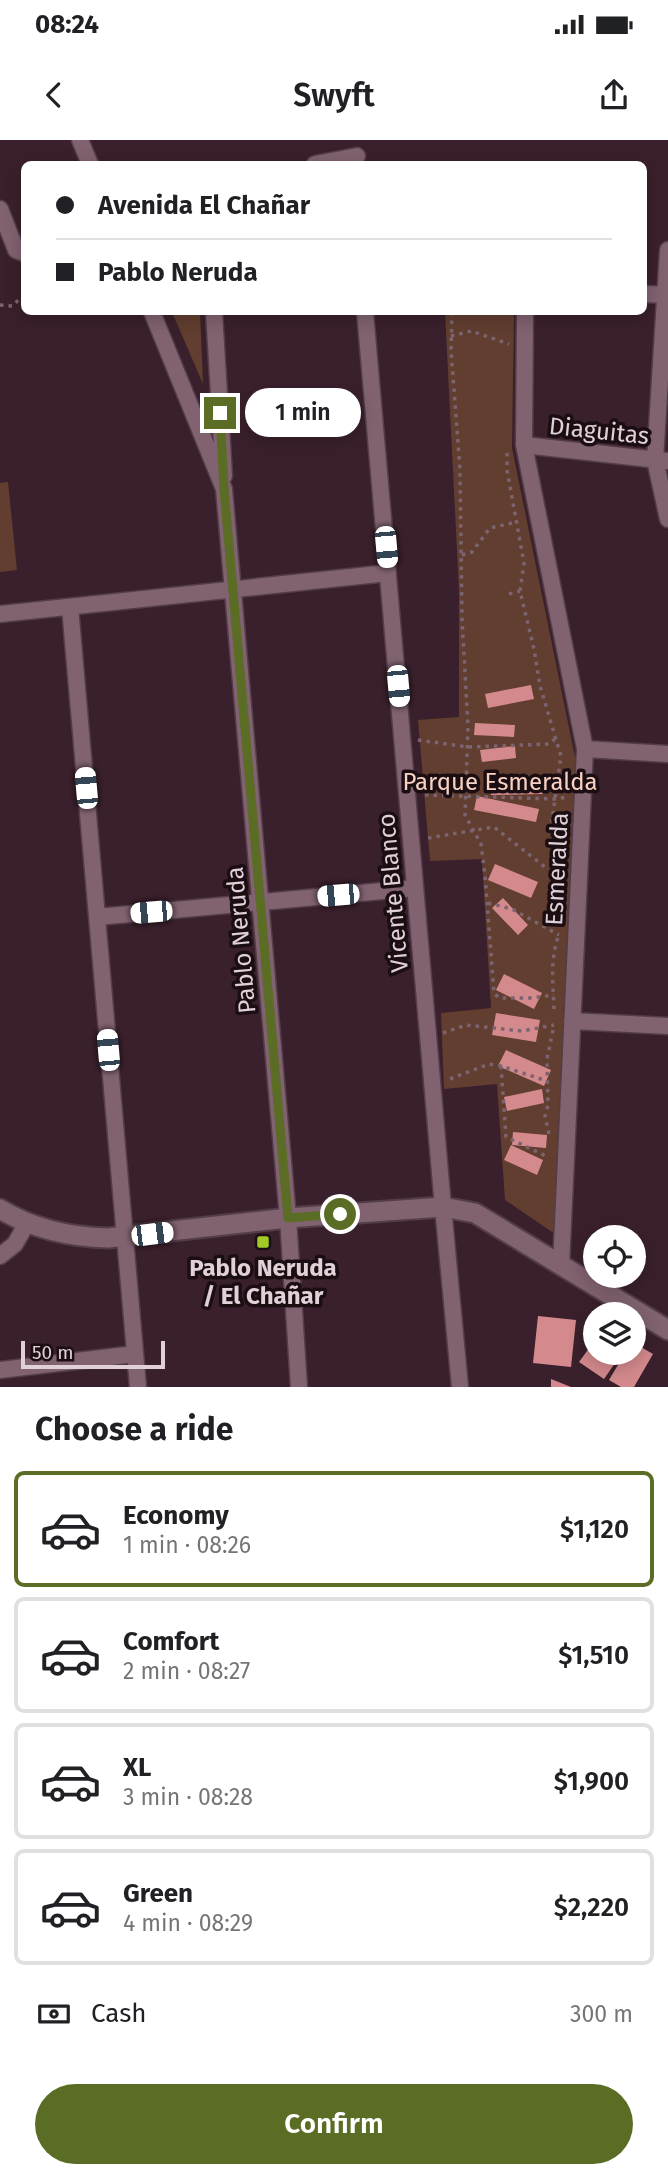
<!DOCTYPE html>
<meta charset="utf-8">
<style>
:root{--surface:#fff;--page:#f2f2f2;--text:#202124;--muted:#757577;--line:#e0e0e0;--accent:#5b6d25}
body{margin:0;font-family:"Fira Sans",sans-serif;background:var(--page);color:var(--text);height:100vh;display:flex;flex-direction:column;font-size:26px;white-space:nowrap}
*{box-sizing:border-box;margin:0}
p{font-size:23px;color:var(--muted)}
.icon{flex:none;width:38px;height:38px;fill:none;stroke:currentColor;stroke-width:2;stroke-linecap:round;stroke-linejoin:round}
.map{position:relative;height:1247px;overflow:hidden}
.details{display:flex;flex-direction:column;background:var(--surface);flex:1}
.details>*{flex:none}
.top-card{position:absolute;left:21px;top:21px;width:626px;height:154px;border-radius:10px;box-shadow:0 4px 18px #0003;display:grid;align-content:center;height:154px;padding:0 35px;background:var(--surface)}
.controls{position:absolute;left:583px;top:1085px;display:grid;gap:14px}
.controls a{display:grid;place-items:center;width:63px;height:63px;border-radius:50%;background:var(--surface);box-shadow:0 4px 18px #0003;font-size:35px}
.scale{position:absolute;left:21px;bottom:18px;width:144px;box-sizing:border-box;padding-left:7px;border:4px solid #e2d0d8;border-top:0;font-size:19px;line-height:24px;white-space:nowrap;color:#e2d0d8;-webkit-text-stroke:5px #1a0e13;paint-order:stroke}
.end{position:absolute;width:32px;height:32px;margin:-16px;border:9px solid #5b6d25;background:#fff;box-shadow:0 0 0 4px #fff}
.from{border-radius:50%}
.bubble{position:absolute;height:49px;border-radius:24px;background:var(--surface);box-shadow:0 4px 18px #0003;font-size:23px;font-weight:600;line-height:49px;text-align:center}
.car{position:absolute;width:21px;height:42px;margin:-21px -10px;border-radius:9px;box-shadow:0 0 5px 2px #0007;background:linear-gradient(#fff 24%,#345 0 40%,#fff 0 76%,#345 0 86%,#fff 0)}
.top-card b{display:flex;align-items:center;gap:24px;height:66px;font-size:26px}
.top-card b+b{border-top:2px solid var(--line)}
.top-card i{width:18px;height:18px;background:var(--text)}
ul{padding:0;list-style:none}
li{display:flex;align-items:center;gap:21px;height:116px;margin:0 14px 10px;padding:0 21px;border:4px solid var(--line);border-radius:10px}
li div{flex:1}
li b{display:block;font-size:26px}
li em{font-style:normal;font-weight:600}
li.selected{border-color:var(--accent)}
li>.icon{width:63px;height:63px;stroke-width:1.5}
h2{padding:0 35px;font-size:32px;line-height:84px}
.pay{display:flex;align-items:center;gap:18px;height:77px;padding:0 35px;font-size:26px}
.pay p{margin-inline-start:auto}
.primary-button{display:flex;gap:14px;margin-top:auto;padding:14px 35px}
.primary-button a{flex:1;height:80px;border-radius:42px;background:var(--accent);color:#fff;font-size:28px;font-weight:600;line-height:80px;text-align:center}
.status{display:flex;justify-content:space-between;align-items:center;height:49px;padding:0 35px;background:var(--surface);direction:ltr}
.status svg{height:19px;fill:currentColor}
header{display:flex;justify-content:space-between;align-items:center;height:91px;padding:0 35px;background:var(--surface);font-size:32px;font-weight:600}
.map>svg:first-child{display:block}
.green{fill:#613e2f}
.building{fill:#d48a8d}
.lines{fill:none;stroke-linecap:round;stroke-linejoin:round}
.minor-casing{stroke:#523d48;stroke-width:19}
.tertiary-casing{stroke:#523d48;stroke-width:23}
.path{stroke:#7b646f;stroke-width:3.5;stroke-dasharray:3.5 5;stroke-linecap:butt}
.minor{stroke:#816270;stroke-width:16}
.tertiary{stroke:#816270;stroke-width:19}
.route{stroke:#5b6d25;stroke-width:9}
.poi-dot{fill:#a3c926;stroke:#1a0e13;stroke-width:2.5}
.labels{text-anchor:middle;stroke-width:7;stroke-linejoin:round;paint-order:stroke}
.street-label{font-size:24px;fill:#e2d0d8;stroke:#1a0e13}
.park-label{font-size:24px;fill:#f8d1c2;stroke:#1a0e13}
.poi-label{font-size:24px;font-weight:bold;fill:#e2d0d8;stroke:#1a0e13}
</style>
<div class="status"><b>08:24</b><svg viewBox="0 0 49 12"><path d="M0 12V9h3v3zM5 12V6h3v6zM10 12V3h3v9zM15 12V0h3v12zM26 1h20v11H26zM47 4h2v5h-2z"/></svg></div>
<header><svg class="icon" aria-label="back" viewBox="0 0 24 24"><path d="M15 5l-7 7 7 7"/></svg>Swyft<svg class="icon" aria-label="share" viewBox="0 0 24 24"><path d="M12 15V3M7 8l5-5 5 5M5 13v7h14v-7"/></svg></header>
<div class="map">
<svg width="668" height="1247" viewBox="0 0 668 1247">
<rect width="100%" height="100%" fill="#3a202c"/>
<path class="green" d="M172,172H200L203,244Z
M445,172H514L512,308L576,622L558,1047L556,1089L552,1092L505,1060L497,944L444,949L441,873L491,868L482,719L430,721L418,580L459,577V450Z
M8,342L17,430L0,432V343Z"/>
<path class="building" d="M531,545L534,559L488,568L485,554Z
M475,583L515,585L514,597L474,595Z
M515,606L516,618L482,622L480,610Z
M542,640L543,654L491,655V641Z
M477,656L539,669L536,682L474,670Z
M495,724L538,742L531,758L488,740Z
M503,758L528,785L518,795L492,768Z
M504,834L542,853L534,869L496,850Z
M496,873L540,880L536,902L492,895Z
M506,910L551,930L544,946L498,926Z
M542,949L544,963L507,971L504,957Z
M513,992L547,995L546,1008L512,1005Z
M511,1005L543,1020L537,1035L504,1020Z
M538,1176L576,1180L571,1227L533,1223Z
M595,1200V1213H622L604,1239L579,1222Z
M634,1203L653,1214L634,1247H621L609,1240L625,1213H634Z
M551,1239L571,1247H551Z"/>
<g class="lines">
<defs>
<path id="minor" d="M80,0L90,24
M315,24L357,16
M0,69L16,110L24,113
M668,110L655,320L668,379
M644,154L668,155
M152,172L224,349L288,1078L299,1247
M214,172L224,336
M365,172L443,1067L460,1247
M525,172L524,305L585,609L561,1126
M524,305L668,321
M70,467L138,1247
M0,474L388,433
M585,609L668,614
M97,777L415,748
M572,881L668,886
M0,1116L15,1104L27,1083
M0,1230L135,1214"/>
<path id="tertiary" d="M0,1069C33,1089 69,1097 108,1098L288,1078L443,1067L475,1073L668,1190"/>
</defs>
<use href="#minor" class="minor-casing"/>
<use href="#tertiary" class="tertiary-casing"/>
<path class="path" d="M0,165L12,166L24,155
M452,172L451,210L460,329L462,479L468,586L465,675L481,704L485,736L494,853L499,858H530L554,855
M451,196L471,191L509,204
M507,313V330L524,423L520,451L534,509L540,546L561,616L552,680L560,738
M462,415L472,412L490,388L516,382
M509,454L520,451
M418,600L468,607L549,604L557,597
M425,655L555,659L567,657
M428,698L494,687L545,727L557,725
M488,763L512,769L559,795
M554,869C553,844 550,821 558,797
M443,893L466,885L522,891L554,885
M501,926L506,997L548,1017
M450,939L489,924L501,926L547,941
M549,994L545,976L548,965L547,919L553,890"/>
<use href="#minor" class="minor"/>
<use href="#tertiary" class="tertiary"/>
</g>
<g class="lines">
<path class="route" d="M220,273L224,349L288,1078L340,1074"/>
</g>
<rect class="poi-dot" x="256" y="1095" width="14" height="14" rx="3.5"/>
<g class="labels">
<g class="street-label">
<text transform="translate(599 291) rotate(6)" y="8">Diaguitas</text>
<text transform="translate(557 729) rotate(-87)" y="8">Esmeralda</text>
<text transform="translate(393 753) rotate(-95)" y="8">Vicente Blanco</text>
<text transform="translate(241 800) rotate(-95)" y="8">Pablo Neruda</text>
</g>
<g class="park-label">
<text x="500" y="650">Parque Esmeralda</text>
</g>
<g class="poi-label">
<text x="263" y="1136">Pablo Neruda<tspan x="263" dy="28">/ El Chañar</tspan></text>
</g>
</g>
</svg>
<div class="controls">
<a><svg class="icon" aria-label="locate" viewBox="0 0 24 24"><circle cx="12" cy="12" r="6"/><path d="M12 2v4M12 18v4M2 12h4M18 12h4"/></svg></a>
<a><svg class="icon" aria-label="layers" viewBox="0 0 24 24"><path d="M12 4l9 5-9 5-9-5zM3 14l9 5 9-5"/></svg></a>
</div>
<div class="scale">50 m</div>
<i class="end from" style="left:340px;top:1074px"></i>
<i class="end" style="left:220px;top:273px"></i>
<div class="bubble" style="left:245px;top:248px;width:116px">1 min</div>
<i class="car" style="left:386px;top:407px;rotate:175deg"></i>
<i class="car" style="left:398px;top:546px;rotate:175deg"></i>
<i class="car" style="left:86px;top:648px;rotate:355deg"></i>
<i class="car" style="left:338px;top:755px;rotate:265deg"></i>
<i class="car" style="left:151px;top:772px;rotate:265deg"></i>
<i class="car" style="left:108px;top:910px;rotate:355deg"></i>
<i class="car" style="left:152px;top:1094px;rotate:83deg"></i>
<div class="top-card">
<b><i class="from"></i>Avenida El Chañar</b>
<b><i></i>Pablo Neruda</b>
</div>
</div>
<section class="details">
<h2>Choose a ride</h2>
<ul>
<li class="selected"><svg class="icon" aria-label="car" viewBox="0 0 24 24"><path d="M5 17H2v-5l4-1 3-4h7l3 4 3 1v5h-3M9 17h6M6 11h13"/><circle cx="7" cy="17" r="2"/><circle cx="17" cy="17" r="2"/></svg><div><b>Economy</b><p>1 min · 08:26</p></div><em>$1,120</em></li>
<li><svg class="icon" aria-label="car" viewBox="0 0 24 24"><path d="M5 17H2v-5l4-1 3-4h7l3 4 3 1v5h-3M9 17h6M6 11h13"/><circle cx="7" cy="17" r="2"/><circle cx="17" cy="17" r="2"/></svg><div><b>Comfort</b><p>2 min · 08:27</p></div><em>$1,510</em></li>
<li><svg class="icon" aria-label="car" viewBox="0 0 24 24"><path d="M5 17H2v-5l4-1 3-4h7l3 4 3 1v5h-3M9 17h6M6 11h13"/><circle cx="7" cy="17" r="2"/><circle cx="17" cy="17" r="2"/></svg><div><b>XL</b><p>3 min · 08:28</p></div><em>$1,900</em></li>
<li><svg class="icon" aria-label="car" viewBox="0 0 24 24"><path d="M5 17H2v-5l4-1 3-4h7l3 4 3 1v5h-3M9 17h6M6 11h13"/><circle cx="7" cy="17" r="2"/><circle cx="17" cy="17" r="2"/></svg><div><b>Green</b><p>4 min · 08:29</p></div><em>$2,220</em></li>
</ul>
<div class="pay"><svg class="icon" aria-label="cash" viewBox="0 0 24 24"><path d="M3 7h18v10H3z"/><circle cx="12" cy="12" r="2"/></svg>Cash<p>300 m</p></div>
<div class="primary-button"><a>Confirm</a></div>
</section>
